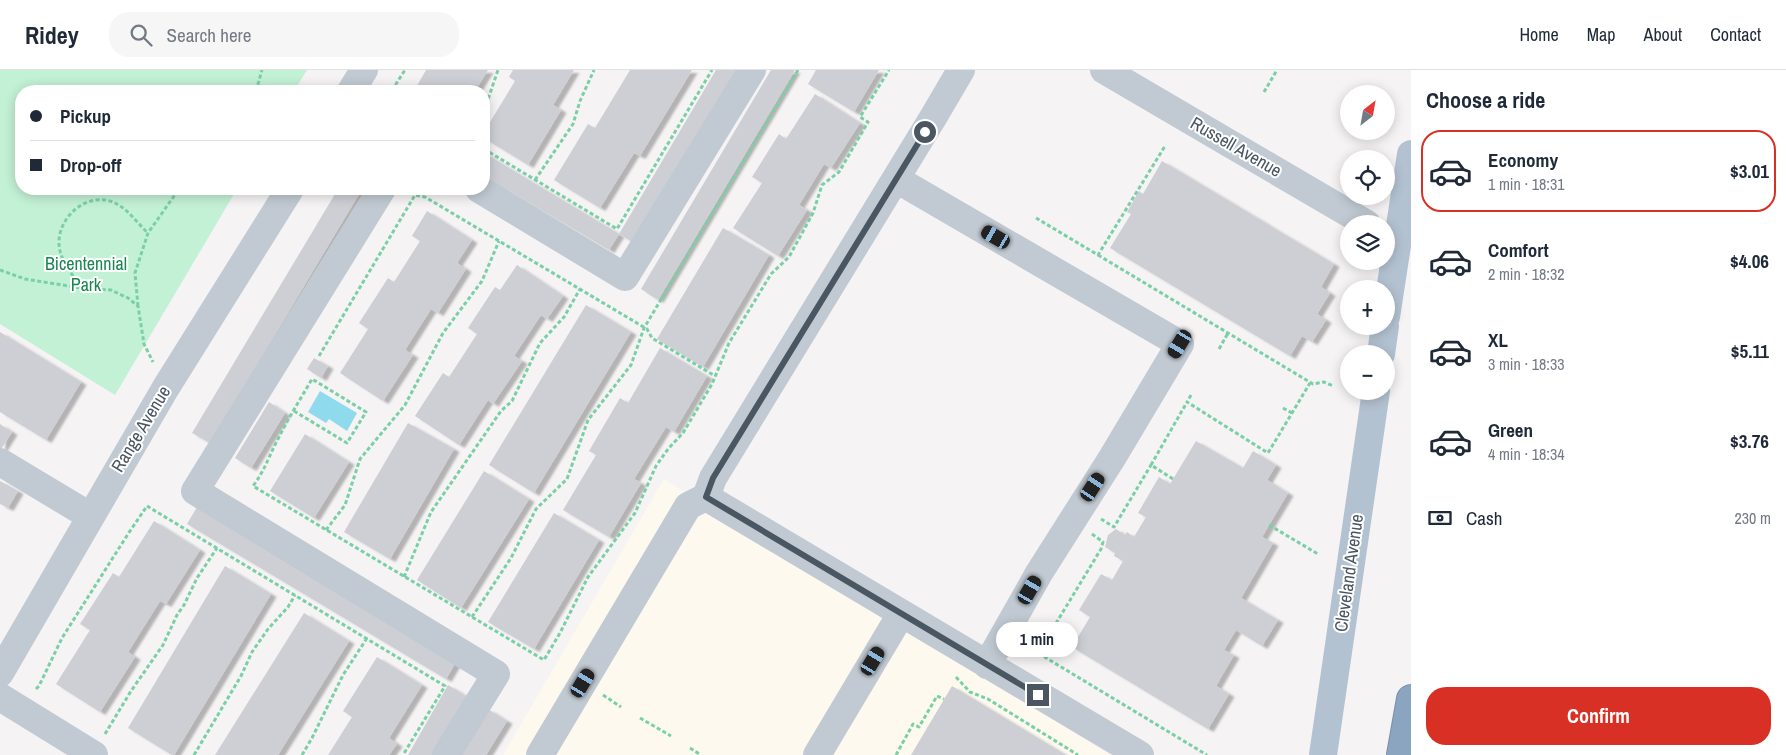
<!DOCTYPE html>
<meta charset="utf-8">
<style>
:root{--surface:#fff;--page:#f6f6f7;--text:#1f2937;--muted:#747a83;--line:#e0e1e3;--accent:#d93025}
body{margin:0;font-family:"Archivo Narrow",sans-serif;background:var(--page);color:var(--text);height:100vh;display:flex;flex-direction:column;font-size:19px;white-space:nowrap}
*{box-sizing:border-box;margin:0}
p{font-size:16px;color:var(--muted)}
.icon{flex:none;width:28px;height:28px;fill:none;stroke:currentColor;stroke-width:2;stroke-linecap:round;stroke-linejoin:round}
.map{position:relative;flex:1;overflow:hidden}
.drawer{display:flex;flex-direction:column;background:var(--surface);width:375px}
.drawer>*{flex:none}
.banner{position:absolute;left:15px;top:15px;width:475px;height:110px;border-radius:20px;box-shadow:0 2px 12px #0003;display:grid;align-content:center;height:110px;padding:0 15px;background:var(--surface)}
.needle{width:32px;rotate:31deg}
.tools{position:absolute;left:1340px;top:15px;display:grid;gap:10px}
.tools a{display:grid;place-items:center;width:55px;height:55px;border-radius:50%;background:var(--surface);box-shadow:0 2px 12px #0003;font-size:25px}
.end{position:absolute;width:22px;height:22px;margin:-11px;border:6px solid #4a5661;background:#fff;box-shadow:0 0 0 2px #fff}
.from{border-radius:50%}
.bubble{position:absolute;height:35px;border-radius:18px;background:var(--surface);box-shadow:0 2px 12px #0003;font-size:16px;font-weight:800;line-height:35px;text-align:center}
.car{position:absolute;width:15px;height:30px;margin:-15px -8px;border-radius:6px;box-shadow:0 0 4px 1px #0007;background:linear-gradient(#222 24%,#8ab4d8 0 40%,#222 0 76%,#8ab4d8 0 86%,#222 0)}
.banner b{display:flex;align-items:center;gap:18px;height:48px;font-size:19px}
.banner b+b{border-top:1px solid var(--line)}
.banner i{width:12px;height:12px;background:var(--text)}
ul{padding:0;list-style:none}
li{display:flex;align-items:center;gap:15px;height:82px;margin:0 10px 8px;padding:0 5px;border:2px solid transparent;border-radius:20px}
li div{flex:1}
li b{display:block;font-size:19px}
li em{font-style:normal;font-weight:800}
li.current{border-color:var(--accent)}
li>.icon{width:45px;height:45px;stroke-width:1.5}
h2{padding:0 15px;font-size:22px;line-height:60px}
.pay{display:flex;align-items:center;gap:12px;height:55px;padding:0 15px;font-size:19px}
.pay p{margin-inline-start:auto}
.button{display:flex;gap:10px;margin-top:auto;padding:10px 15px}
.button a{flex:1;height:58px;border-radius:20px;background:var(--accent);color:#fff;font-size:20px;font-weight:800;line-height:58px;text-align:center}
header{display:flex;align-items:center;gap:30px;box-sizing:border-box;height:70px;padding:0 25px;background:var(--surface);border-bottom:1px solid var(--line)}
header strong{font-size:24px}
nav{display:flex;gap:28px;margin-inline-start:auto;font-size:18px}
.search{width:350px;height:45px;background:var(--page);display:flex;align-items:center;gap:12px;box-sizing:border-box;padding:0 18px;border-radius:20px;color:var(--muted);font-size:19px}
main{display:flex;flex:1;min-height:0}
.map>svg:first-child{display:block}
.commercial{fill:#fdf9ef}
.green{fill:#c3f1d5}
.water{fill:#90daee}
.building{fill:#cdcfd5;filter:url(#shadow)}
.lines{fill:none;stroke-linecap:round;stroke-linejoin:round}
.highway-casing{stroke:#7690ad;stroke-width:30}
.path{stroke:#7ad0a6;stroke-width:3;stroke-dasharray:4 2.5;stroke-linecap:butt}
.minor{stroke:#c1cad2;stroke-width:28}
.major{stroke:#b3c2d1;stroke-width:28}
.highway{stroke:#8ba5c1;stroke-width:28}
.route{stroke:#4a5661;stroke-width:6}
.labels{text-anchor:middle;stroke-width:4;stroke-linejoin:round;paint-order:stroke}
.street-label{font-size:18px;fill:#4a5661;stroke:#fff}
.park-label{font-size:18px;fill:#17864f;stroke:#fff}
</style>
<header>
<strong>Ridey</strong>
<div class="search"><svg class="icon" aria-label="search" viewBox="0 0 24 24"><circle cx="10" cy="10" r="6"/><path d="M15 15l6 6"/></svg>Search here</div>
<nav><a>Home</a><a>Map</a><a>About</a><a>Contact</a></nav>
</header>
<main>
<div class="map">
<svg width="1411" height="685" viewBox="0 0 1411 685">
<defs>
<filter id="shadow"><feDropShadow dx="5.5" dy="3" stdDeviation="1" flood-color="#0004"/></filter>
</defs>
<rect width="100%" height="100%" fill="#f5f3f3"/>
<path class="commercial" d="M664,409L1110,685H503Z"/>
<path class="green" d="M0,0H307L294,21H21V119H237L115,325L0,254Z"/>
<path class="water" d="M320,321L357,343L347,361L329,349L326,353L308,342Z"/>
<path class="building" d="M426,0H488L475,21H414Z
M513,0H574L553,35L561,40L528,95L484,68V62L515,11L509,7Z
M630,0H692L640,86L634,83L600,138L554,110L588,54L595,58Z
M716,0H740L636,174L619,164L609,180L484,106V83L619,164Z
M771,0H795L658,230L641,219Z
M816,0H879L854,42L808,14Z
M815,24L860,53L831,98L824,94L799,135L807,140L778,186L733,158L762,113L752,107L779,64L786,69Z
M1162,91L1334,194L1321,217L1330,223L1317,244L1326,250L1312,272L1302,266L1290,286L1110,178L1131,144L1127,142L1139,121L1143,124Z
M338,119H362L210,373L192,363Z
M427,141L472,170L457,193L466,199L438,243L431,239L405,280L413,285L383,331L340,303L368,259L359,253L388,208L394,212L420,171L412,166Z
M723,158L769,185L703,297L657,269Z
M517,195L563,226L547,249L541,245L514,286L522,291L493,334L488,330L459,375L415,346L443,303L449,307L477,264L468,258L495,217L500,220Z
M586,235L631,262L534,423L489,395Z
M0,262L81,312L46,370L0,342Z
M660,278L707,306L674,362L666,357L634,409L641,413L609,467L563,440L596,385L589,381L620,328L628,333Z
M314,288L328,296L321,308L307,299Z
M269,332L285,343L251,398L235,388Z
M408,353L454,379L390,489L344,462Z
M0,354L12,362L0,381Z
M305,364L349,392L314,448L270,421Z
M1196,371L1243,398L1253,381L1276,395L1267,410L1288,423L1262,467L1273,473L1241,528L1278,550L1262,576L1236,560L1224,580L1234,585L1216,616L1229,624L1208,659L1072,577L1090,547L1079,540L1101,504L1112,510L1123,491L1114,486L1115,483L1105,477L1108,465L1116,459L1125,465L1127,462L1134,467L1146,447L1138,443L1159,407L1170,414Z
M484,401L529,429L461,538L417,510Z
M0,411L18,421L8,438L0,434Z
M197,437L456,592L446,609L187,454Z
M554,443L599,470L534,579L488,552Z
M154,451L200,480L166,534L160,531L128,582L135,587L100,642L56,614L90,560L80,554L113,503L119,507Z
M225,496L271,524L174,685H172L128,658Z
M304,543L349,571L278,685H215Z
M377,587L422,615L389,668L397,674L389,685H328L352,647L343,641Z
M448,615L466,626L431,685H408Z
M952,616L1066,685H911Z
M488,639L507,651L486,685H460Z"/>
<g class="lines">
<defs>
<path id="highway" d="M1401,685L1411,629"/>
</defs>
<use href="#highway" class="highway-casing"/>
<path class="path" d="M256,21L262,0
M399,21L396,14L405,0
M1264,22L1277,0
M484,41L498,0
M484,79L617,159L712,0
M535,110L573,54L580,31L594,0
M1036,148L1098,185L1165,76
M1098,185L1313,314L1324,312L1333,316
M0,200L25,209L81,218L111,220L128,228L138,236L144,274L153,292
M80,217C74,206 63,194 60,181C53,153 82,123 110,131C126,136 136,152 148,163
M138,236L135,203L148,163L179,119
M1219,279L1228,263
M319,286L415,125L425,127L647,259L652,268L715,306
M1191,325L1187,332L1268,383L1310,313
M1283,338L1292,343
M294,341L347,373L366,342L312,309C300,330 287,350 277,371C268,388 265,400 253,416L544,590L560,563L588,507L635,443L656,396L668,379L683,363L712,314L729,273L771,204L789,187L813,143L822,115L839,102L868,52L860,47L889,0
M1173,409L1151,395L1187,332
M1101,449L1114,457L1151,395
M1269,455L1318,484
M326,460L345,435L360,389L405,335L443,263L482,211L499,171
M1092,464L1103,472L1101,479L1038,583L1207,685
M404,507L431,442L501,341L512,331L540,273L564,247L580,219
M472,547L511,488L536,439L567,409L588,350L631,295L644,258L798,0
M956,607L970,622L988,629L1078,685
M36,619L39,616L62,568L128,464L147,436L445,616L403,685
M603,625L621,637
M640,648L671,666
M105,664L131,621L163,575L177,545L184,535L197,508L217,478
M690,678L701,685
M194,685L241,606L252,582L268,559L288,537L295,525
M302,685L312,668L343,605L367,568
M896,685L913,654L919,657L937,626L944,629"/>
<path class="minor" d="M961,0L934,46L713,408L706,427L1140,685
M1104,0L1367,154
M351,21L364,0
M896,109L1180,274L1112,388L1039,503L987,595
M382,119L195,421L496,604L446,685
M479,119L625,207L752,0
M0,392L90,446
M0,603L165,319L290,119
M0,627L94,685
M540,685L688,436L706,427
M817,685L901,544"/>
<path class="major" d="M1386,247L1411,84
M1381,284L1385,256
M1323,685L1376,321"/>
<use href="#highway" class="highway"/>
</g>
<g class="lines">
<path class="route" d="M925,62L713,408L706,427L1038,625"/>
</g>
<g class="labels">
<g class="street-label">
<text transform="translate(1236 77) rotate(30)" y="6">Russell Avenue</text>
<text transform="translate(141 359) rotate(-59)" y="6">Range Avenue</text>
<text transform="translate(1349 503) rotate(-82)" y="6">Cleveland Avenue</text>
</g>
<g class="park-label">
<text x="86" y="200">Bicentennial<tspan x="86" dy="21">Park</tspan></text>
</g>
</g>
</svg>
<div class="tools">
<a><svg class="needle" viewBox="-14 -14 28 28"><path d="M0-13l5 13h-10z" fill="#e53935"/><path d="M0 13l5-13h-10z" fill="#747a83"/></svg></a>
<a><svg class="icon" aria-label="locate" viewBox="0 0 24 24"><circle cx="12" cy="12" r="6"/><path d="M12 2v4M12 18v4M2 12h4M18 12h4"/></svg></a>
<a><svg class="icon" aria-label="layers" viewBox="0 0 24 24"><path d="M12 4l9 5-9 5-9-5zM3 14l9 5 9-5"/></svg></a>
<a>+</a>
<a>−</a>
</div>
<i class="end from" style="left:925px;top:62px"></i>
<i class="end" style="left:1038px;top:625px"></i>
<div class="bubble" style="left:996px;top:552px;width:82px">1 min</div>
<i class="car" style="left:996px;top:167px;rotate:300deg"></i>
<i class="car" style="left:1180px;top:274px;rotate:211deg"></i>
<i class="car" style="left:1093px;top:417px;rotate:33deg"></i>
<i class="car" style="left:1030px;top:520px;rotate:30deg"></i>
<i class="car" style="left:873px;top:591px;rotate:31deg"></i>
<i class="car" style="left:583px;top:613px;rotate:31deg"></i>
<div class="banner">
<b><i class="from"></i>Pickup</b>
<b><i></i>Drop-off</b>
</div>
</div>
<section class="drawer">
<h2>Choose a ride</h2>
<ul>
<li class="current"><svg class="icon" aria-label="car" viewBox="0 0 24 24"><path d="M5 17H2v-5l4-1 3-4h7l3 4 3 1v5h-3M9 17h6M6 11h13"/><circle cx="7" cy="17" r="2"/><circle cx="17" cy="17" r="2"/></svg><div><b>Economy</b><p>1 min · 18:31</p></div><em>$3.01</em></li>
<li><svg class="icon" aria-label="car" viewBox="0 0 24 24"><path d="M5 17H2v-5l4-1 3-4h7l3 4 3 1v5h-3M9 17h6M6 11h13"/><circle cx="7" cy="17" r="2"/><circle cx="17" cy="17" r="2"/></svg><div><b>Comfort</b><p>2 min · 18:32</p></div><em>$4.06</em></li>
<li><svg class="icon" aria-label="car" viewBox="0 0 24 24"><path d="M5 17H2v-5l4-1 3-4h7l3 4 3 1v5h-3M9 17h6M6 11h13"/><circle cx="7" cy="17" r="2"/><circle cx="17" cy="17" r="2"/></svg><div><b>XL</b><p>3 min · 18:33</p></div><em>$5.11</em></li>
<li><svg class="icon" aria-label="car" viewBox="0 0 24 24"><path d="M5 17H2v-5l4-1 3-4h7l3 4 3 1v5h-3M9 17h6M6 11h13"/><circle cx="7" cy="17" r="2"/><circle cx="17" cy="17" r="2"/></svg><div><b>Green</b><p>4 min · 18:34</p></div><em>$3.76</em></li>
</ul>
<div class="pay"><svg class="icon" aria-label="cash" viewBox="0 0 24 24"><path d="M3 7h18v10H3z"/><circle cx="12" cy="12" r="2"/></svg>Cash<p>230 m</p></div>
<div class="button"><a>Confirm</a></div>
</section>
</main>
